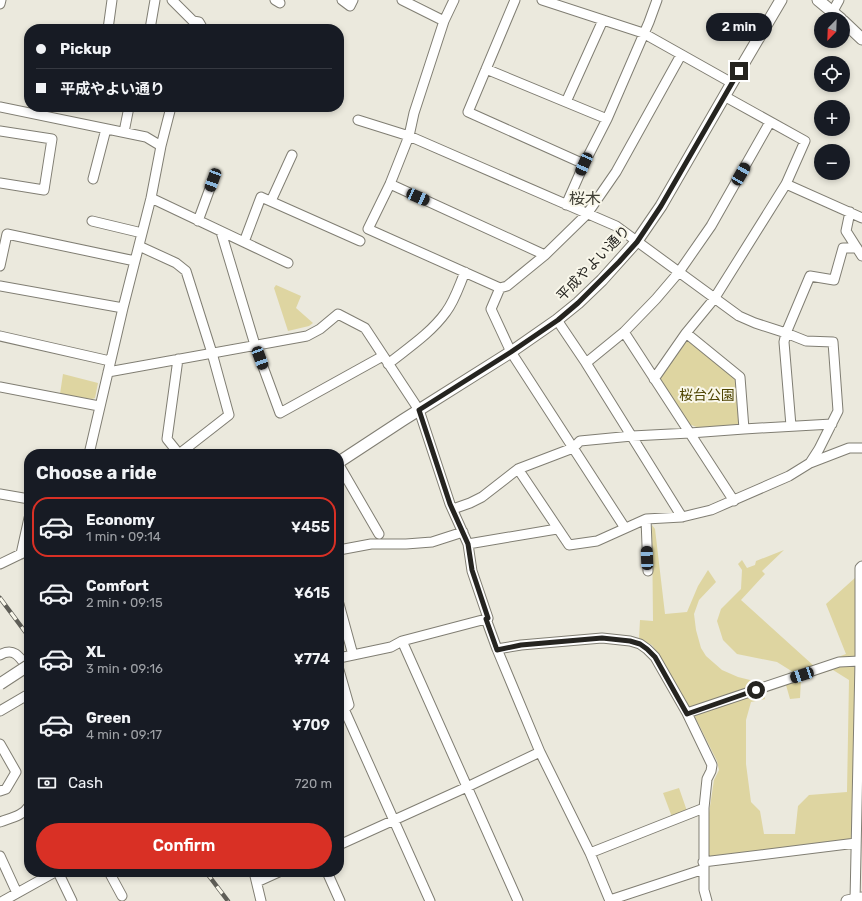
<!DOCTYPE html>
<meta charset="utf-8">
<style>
:root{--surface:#171b24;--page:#20242c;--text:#f1f3f6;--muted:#9ea1a6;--line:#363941;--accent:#d93025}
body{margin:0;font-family:Rubik,"Noto Sans JP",sans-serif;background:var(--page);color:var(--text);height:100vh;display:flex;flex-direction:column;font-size:15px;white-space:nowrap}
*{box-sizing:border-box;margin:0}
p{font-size:13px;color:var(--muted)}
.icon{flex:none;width:22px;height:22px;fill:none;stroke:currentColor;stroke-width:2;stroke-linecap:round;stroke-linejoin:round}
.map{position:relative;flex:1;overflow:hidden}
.side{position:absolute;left:24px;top:449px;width:320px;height:428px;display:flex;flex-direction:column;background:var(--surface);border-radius:16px;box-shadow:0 2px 6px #0003}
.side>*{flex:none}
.banner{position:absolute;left:24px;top:24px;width:320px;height:88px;border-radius:16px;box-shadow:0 2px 6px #0003;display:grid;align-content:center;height:88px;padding:0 12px;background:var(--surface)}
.needle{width:26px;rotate:203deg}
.buttons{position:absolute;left:814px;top:12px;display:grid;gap:8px}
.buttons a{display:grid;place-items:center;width:36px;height:36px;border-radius:50%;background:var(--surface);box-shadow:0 2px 6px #0003;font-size:20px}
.end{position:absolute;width:18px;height:18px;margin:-9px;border:5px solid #252420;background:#fff;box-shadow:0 0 0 2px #fff}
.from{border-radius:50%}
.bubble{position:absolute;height:28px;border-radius:14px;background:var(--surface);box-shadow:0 2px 6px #0003;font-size:13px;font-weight:600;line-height:28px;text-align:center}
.car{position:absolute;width:12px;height:24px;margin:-12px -6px;border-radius:5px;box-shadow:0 0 3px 1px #0007;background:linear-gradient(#222 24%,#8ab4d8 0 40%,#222 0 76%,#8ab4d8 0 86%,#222 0)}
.banner b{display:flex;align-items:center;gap:14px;height:38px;font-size:15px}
.banner b+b{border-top:1px solid var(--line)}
.banner i{width:10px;height:10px;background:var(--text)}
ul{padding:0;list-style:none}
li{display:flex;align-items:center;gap:12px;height:60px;margin:0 8px 6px;padding:0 4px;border:2px solid transparent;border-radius:16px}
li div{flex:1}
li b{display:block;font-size:15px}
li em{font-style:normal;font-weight:600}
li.on{border-color:var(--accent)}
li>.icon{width:36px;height:36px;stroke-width:1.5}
h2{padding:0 12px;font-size:18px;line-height:48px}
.pay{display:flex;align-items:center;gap:10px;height:44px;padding:0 12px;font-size:15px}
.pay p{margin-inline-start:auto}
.action{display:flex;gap:8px;margin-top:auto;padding:8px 12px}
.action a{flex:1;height:46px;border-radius:24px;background:var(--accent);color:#fff;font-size:16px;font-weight:600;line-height:46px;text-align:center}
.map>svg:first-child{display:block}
.green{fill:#ded5a1}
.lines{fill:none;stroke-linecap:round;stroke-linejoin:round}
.minor-casing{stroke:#807e73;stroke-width:11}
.tertiary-casing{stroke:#807e73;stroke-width:13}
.minor{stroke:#fff;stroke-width:9}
.tertiary{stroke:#fff;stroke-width:11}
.rail-casing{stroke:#5f5e57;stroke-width:4.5}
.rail{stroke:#f9f7ea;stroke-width:3;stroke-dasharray:9;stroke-linecap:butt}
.tertiary-bridge-casing{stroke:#807e73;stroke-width:13;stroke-linecap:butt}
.tertiary-bridge{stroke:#fff;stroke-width:11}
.route{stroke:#252420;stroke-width:5}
.labels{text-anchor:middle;stroke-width:4;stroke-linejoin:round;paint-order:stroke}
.street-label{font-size:14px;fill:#252420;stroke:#f9f7ea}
.park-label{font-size:14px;fill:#4e4401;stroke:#f9f7ea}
.quarter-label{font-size:16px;fill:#414036;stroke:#f9f7ea}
</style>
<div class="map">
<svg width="862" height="901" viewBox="0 0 862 901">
<rect width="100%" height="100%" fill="#ebe9dd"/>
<path class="green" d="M276,285L301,296L296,308L313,323L309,326L288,331L274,288Z
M690,341L738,377L741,426L699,428L689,424L659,379L686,342Z
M63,374L98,383L95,398L92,399L60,394Z
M652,525L655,529L665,614L687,612L698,586L708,570L716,582L699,600L694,614L696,630L701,648L706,656L722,670L738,677L762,683L765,699L751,702L746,720V764L751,802L760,811L764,834H795L798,806L809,795L847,792L849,680L833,670L801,679L800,698L790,699L786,685L793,672L777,662L737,654L723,640L717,621L721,609L741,589L742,570L738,564L742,560L747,568L755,565L756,561L784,550L762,571L765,574L741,600L814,666L846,654L826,604L856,577V649L852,840L710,857L708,856L709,813L714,780L719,770L717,761L695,717L686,705L666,667L652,645L639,639L640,620L653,621Z
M679,788L687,811L672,817L663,793Z"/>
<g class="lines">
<defs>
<path id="minor" d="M172,0L193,21L199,22L203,29
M275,0L280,3
M342,0L350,6L353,0
M402,0L444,21
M454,0L444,21L414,113L409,136L390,184L368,229L500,288L507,286L545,255L587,214L616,172L681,55
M515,0L468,112L584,164
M542,0L643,33L732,83
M0,4L1,0
M833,11L839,0
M108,29L112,0
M150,29L155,0
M486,69L607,119
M566,102L603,20
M0,107L146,137L161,146
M358,120L409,136L616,226L739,316L755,323L786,333L806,341L833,342L838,411L819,449L810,463L789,476L711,510L682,517L646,519L597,541L569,545L518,469
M0,131L52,139L44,190L0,183
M124,132L129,107
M93,179L106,129
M390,184L545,255
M786,184L862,218
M151,198L288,263
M271,201L292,155
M566,205L584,164L607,119L649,22L657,0
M850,212L846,231L862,256
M92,221L142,233
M198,221L213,180
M221,232L255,345L280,413L383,356
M244,242L261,197L360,241
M139,246L176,263L186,271L212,353L229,415L179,454L167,439L178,359
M0,266L7,234L135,261
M0,286L123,308
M500,288L491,309L511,352L625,528
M557,320L586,363L682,517
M624,332L734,501
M686,333L740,377L744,429
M0,336L110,361
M586,363L624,332L656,299L679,272L711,226L770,122
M388,364C408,348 431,333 446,312C455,300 459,286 465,272
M108,372L307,336L320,329L338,314L365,328L419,410L450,504L468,544L472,571L488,618L486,619L497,649L540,752L590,853L610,901
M654,379L686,333L714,299L786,184L805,141L724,96
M0,387L99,406
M791,426L784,342L786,333L810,276L834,280L843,248H857
M89,454L123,308L151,198L161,146L171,107
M810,463L849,448H862
M339,465L379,534
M0,494L29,499
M453,509L470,503L482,497L518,469L573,448L580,441L632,436L690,433L744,429L832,424
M646,519L648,571
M468,544L557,529
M339,550L371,544H406L432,542L463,532
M21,554L29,518
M0,564L29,550
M339,604L353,655
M402,641L518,901
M497,649L521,645L602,638L630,641L640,644L647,649L655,657L687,713L712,765L711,771L707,779L704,808V890L707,901
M0,655C15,646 21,659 29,670
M339,658L391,647L402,641L486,619
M339,670L349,705L344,709L430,901
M0,711L29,694
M687,713L839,662L860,661L862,662
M0,744L16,772L6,789L0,791
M0,822C10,818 23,816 29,806
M339,845L467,787L540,752
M590,853L704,808
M0,856L17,893
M703,862L856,843
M58,872L72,901
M109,872L122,896
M254,872L261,901
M327,872L340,901
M257,882L279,872
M610,900L704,869
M3,901L55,872
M855,901L860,661V568L862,566"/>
<path id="tertiary" d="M818,0L841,19
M843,21L862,39
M339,462L403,420L511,352L557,320L578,303L602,280L637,241L661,206L732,83L781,0
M847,901L862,898"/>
</defs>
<use href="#minor" class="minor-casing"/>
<use href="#tertiary" class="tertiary-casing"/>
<use href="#minor" class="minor"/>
<use href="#tertiary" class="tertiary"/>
<defs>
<path id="rail" d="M0,598L29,637
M206,872L228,901"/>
</defs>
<use href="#rail" class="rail-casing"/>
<use href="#rail" class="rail"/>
<defs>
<path id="tertiary-bridge" d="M0,684L29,665"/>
</defs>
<use href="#tertiary-bridge" class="tertiary-bridge-casing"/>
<use href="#tertiary-bridge" class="tertiary-bridge"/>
</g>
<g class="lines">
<path class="route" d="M739,71L661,206L637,242L619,262L578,303L558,320L511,352L419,410L450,504L468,544L472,570L488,618L486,619L497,650L521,645L602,638L630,641L640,644L647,649L655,657L687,714L756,690"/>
</g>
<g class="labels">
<g class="street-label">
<text transform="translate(593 263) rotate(-46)" y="5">平成やよい通り</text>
</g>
<g class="park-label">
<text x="707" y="400">桜台公園</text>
</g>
<g class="quarter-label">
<text x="585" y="204">桜木</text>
</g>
</g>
</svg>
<div class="buttons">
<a><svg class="needle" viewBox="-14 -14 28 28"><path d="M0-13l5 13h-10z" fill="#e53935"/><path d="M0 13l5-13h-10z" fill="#9ea1a6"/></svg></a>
<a><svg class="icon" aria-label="locate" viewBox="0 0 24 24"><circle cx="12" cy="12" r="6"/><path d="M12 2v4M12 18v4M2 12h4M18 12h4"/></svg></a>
<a>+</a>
<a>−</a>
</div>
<i class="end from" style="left:756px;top:690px"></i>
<i class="end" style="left:739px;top:71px"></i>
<div class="bubble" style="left:706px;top:13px;width:66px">2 min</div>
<i class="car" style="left:584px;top:164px;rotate:204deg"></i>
<i class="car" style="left:741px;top:174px;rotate:30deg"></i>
<i class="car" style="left:213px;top:180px;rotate:200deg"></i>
<i class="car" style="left:418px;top:197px;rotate:114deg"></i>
<i class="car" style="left:260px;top:358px;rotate:160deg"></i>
<i class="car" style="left:647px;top:558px;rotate:358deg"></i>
<i class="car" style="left:802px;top:675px;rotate:252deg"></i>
<div class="banner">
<b><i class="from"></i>Pickup</b>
<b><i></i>平成やよい通り</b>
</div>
<section class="side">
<h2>Choose a ride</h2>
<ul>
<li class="on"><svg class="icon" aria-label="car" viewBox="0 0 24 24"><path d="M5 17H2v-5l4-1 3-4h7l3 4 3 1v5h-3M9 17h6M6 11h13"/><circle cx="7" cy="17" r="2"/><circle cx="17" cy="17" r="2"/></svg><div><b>Economy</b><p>1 min · 09:14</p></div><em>¥455</em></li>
<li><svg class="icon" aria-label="car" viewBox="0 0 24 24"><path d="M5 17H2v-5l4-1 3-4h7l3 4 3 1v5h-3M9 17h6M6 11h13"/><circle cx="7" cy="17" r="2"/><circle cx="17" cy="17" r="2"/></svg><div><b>Comfort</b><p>2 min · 09:15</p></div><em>¥615</em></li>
<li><svg class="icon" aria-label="car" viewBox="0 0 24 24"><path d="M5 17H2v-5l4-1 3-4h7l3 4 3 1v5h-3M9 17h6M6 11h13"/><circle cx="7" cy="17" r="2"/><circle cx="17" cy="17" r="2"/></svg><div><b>XL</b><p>3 min · 09:16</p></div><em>¥774</em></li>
<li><svg class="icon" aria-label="car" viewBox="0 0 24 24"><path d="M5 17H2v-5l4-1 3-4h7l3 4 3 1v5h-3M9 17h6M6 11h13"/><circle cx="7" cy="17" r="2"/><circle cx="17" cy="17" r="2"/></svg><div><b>Green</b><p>4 min · 09:17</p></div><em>¥709</em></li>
</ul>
<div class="pay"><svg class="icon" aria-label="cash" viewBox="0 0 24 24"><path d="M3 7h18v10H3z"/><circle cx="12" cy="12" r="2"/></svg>Cash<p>720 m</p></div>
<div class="action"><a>Confirm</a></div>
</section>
</div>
